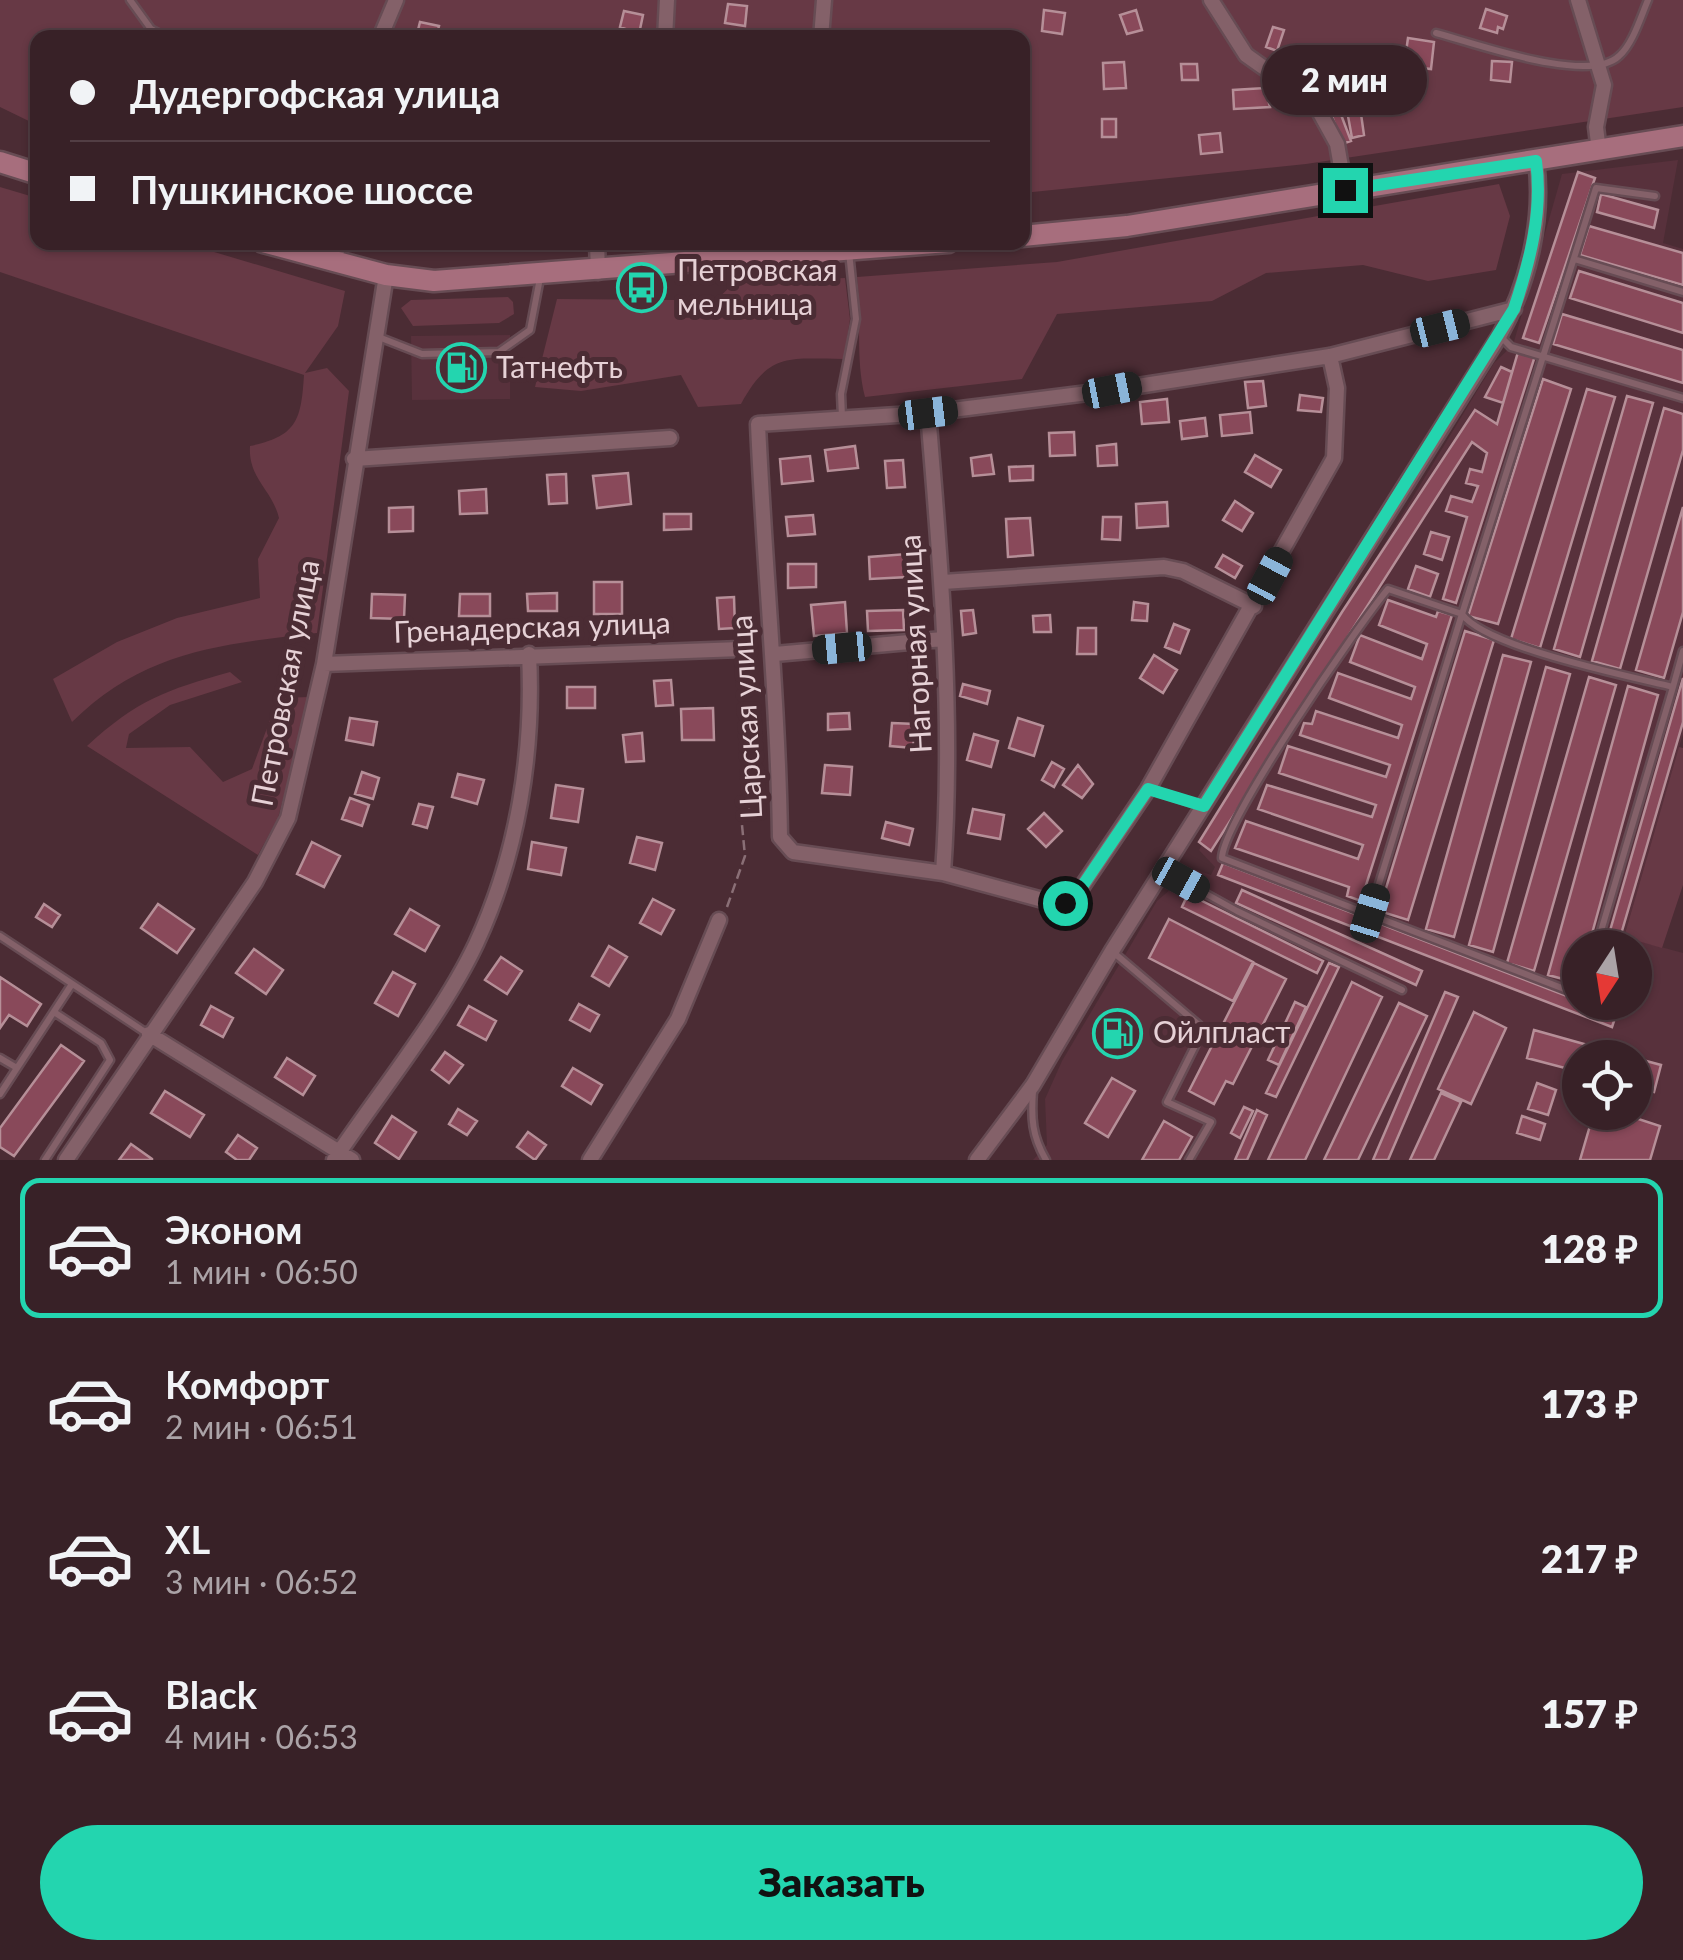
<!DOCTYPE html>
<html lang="ru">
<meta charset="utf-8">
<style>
:root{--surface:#382127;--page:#3f292f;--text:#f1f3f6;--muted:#aba3a7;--line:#523e44;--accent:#23d5af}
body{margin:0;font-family:Lato,sans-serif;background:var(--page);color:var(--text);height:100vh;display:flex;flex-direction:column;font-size:38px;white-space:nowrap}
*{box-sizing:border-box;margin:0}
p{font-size:32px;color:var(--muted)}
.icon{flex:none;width:55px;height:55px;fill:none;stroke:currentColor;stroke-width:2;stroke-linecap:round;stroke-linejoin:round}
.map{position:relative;height:1160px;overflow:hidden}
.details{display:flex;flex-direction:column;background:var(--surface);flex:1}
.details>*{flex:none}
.banner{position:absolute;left:30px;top:30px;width:1000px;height:220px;border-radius:20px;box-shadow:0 2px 8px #0004,0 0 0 2px var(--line);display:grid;align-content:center;height:220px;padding:0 40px;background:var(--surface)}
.needle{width:65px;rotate:192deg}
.buttons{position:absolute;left:1562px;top:930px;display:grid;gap:20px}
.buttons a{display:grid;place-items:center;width:90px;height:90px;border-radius:50%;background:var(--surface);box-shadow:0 2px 8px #0004,0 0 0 2px var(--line);font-size:50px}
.end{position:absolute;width:45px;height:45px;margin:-22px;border:12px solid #23d5af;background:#111;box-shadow:0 0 0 5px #111}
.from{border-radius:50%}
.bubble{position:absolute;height:70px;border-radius:35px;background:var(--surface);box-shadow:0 2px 8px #0004,0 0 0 2px var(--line);font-size:32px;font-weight:800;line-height:70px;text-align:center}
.car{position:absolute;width:30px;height:60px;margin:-30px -15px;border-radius:12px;box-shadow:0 0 8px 2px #0007;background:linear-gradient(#222 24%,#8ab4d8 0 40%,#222 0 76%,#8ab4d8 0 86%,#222 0)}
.banner b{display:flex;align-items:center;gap:35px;height:95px;font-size:38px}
.banner b+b{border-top:2px solid var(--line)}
.banner i{width:25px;height:25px;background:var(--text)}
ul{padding:18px 0 0;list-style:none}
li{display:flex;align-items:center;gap:30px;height:140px;margin:0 20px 15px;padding:0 20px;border:5px solid transparent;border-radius:20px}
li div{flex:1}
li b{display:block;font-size:38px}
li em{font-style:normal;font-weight:800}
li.on{border-color:var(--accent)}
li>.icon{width:90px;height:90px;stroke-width:1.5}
.action{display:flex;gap:20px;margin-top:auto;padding:20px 40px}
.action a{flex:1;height:115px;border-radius:60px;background:var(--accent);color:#111;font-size:40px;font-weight:800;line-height:115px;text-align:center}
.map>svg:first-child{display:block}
.built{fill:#58313c;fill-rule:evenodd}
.green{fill:#673945}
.building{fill:#89495a;stroke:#b68f98;stroke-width:2.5}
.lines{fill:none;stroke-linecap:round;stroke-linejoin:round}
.lane-casing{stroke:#674c54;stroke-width:11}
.street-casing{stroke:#674c54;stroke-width:19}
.secondary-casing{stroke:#674c54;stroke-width:25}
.path{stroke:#8a6f76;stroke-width:2.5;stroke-dasharray:10 5;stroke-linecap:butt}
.lane{stroke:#846169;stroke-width:6}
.street{stroke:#846169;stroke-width:14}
.secondary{stroke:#a76e7d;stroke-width:20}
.route{stroke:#23d5af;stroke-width:12}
.labels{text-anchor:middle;stroke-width:10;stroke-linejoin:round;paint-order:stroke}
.poi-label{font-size:30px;fill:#e6d1d6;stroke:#4b2c34;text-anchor:start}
.street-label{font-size:30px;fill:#e6d1d6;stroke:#4b2c34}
</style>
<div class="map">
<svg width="1683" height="1160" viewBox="0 0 1683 1160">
<rect width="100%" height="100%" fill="#4b2c34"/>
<path class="built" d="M1678,160L1663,243L1683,249V734L1624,937L1683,953V1160H1033L1047,1145L1045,1099L1062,1061L1157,901L1194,869L1211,875L1215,867L1199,850L1494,363L1513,345L1562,174ZM1580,948H1635V1002H1580ZM1580,1058H1635V1112H1580Z
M510,335V399L412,400L411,336Z"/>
<path class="green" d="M0,0H1683V107L1306,164L1023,193L1022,38H38L37,125L0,107Z
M1499,184L1510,216L1496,270L1428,281L1363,265L1266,273L1212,301L1057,314L1022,379L865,397C855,357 862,318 857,277L1057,262Z
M0,187L37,198L38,242L184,243L345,291L338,326L305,373L327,368L349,391L317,633C221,644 144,651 72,722L53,679L117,642L177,618L260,598L258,559L279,518C272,489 248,479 250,446C297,436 301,421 304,375L0,272Z
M845,278L850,319L844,359C789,359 770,351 741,404L698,407L681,375L581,391L535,387L557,299L677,300L708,308L734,283Z
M508,297L513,302L514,314L499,323L413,326L401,308L411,300Z
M230,672L242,682L170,705L129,734L126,748L190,747L223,782L252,769L278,698L310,697L278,818L258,855L87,746C137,700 166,690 230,672Z
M1679,747L1683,748V885L1662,948L1624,937Z"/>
<path class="building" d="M728,4L747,6L745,26L725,23Z
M1486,9L1507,16L1503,29L1498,27L1497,33L1480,28Z
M1044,10L1065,13L1062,34L1042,31Z
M1136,10L1142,30L1127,34L1120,15Z
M624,11L643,15L639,34L620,27Z
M420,22L439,26L436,38H416Z
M1273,27L1284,30L1277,51L1266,47Z
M1408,38L1434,42L1431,69L1404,66Z
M1383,52V82L1355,83V53Z
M1492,61L1512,62L1510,82L1491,80Z
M1124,62L1126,88L1104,89L1103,63Z
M1181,64H1197L1198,80H1182Z
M1265,88L1270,107L1234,109L1233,90Z
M1340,112L1351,141L1342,144L1332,116Z
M1361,114L1364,135L1352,138L1348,116Z
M1102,119H1116V137H1102Z
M1220,133L1222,152L1201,154L1199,135Z
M1578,172L1595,178L1539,343L1523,338Z
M1601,194L1658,210L1654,228L1597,212Z
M1589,226L1683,253V285L1580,255Z
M1579,271L1683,303V333L1570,298Z
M1562,314L1683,350V383L1553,344Z
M1518,352L1535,356L1456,603L1443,599L1467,517L1446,511L1451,496L1472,502L1478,486L1466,483L1470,469L1482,472L1487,453L1472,442L1211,851L1199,842L1342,612L1475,410L1497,424Z
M472,359L473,377H442V360Z
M1501,367L1512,372L1503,403L1485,397Z
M1543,379L1571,389L1498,624L1468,616Z
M1263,381L1266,406L1248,408L1245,382Z
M1587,389L1615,397L1540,648L1511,639Z
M1300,395L1323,398L1321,412L1298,410Z
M1627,396L1653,403L1580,657L1554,649Z
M1167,399L1169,422L1142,424L1140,402Z
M1664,408L1683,414V450L1620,669L1592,661Z
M1250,412L1252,433L1222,436L1220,415Z
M1205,418L1207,436L1182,439L1180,421Z
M1074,432L1075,455L1050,456L1049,433Z
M1116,444L1117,465L1098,466L1097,446Z
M855,446L858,468L828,471L825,450Z
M991,455L994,474L973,476L971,458Z
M1255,455L1281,470L1271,487L1245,472Z
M810,456L813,481L782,484L780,459Z
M903,460L905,487L887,488L885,461Z
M1033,466V480L1010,481L1009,467Z
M628,473L631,504L597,508L593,476Z
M566,474L567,503L549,504L547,475Z
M486,489L487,513L460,514L459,491Z
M1235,501L1253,513L1242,531L1223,520Z
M1167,502L1168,526L1137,528L1136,504Z
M413,507V531L389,532V508Z
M1683,507V612L1664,678L1636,670Z
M664,514H691V529L664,530Z
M813,515L815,534L788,536L786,517Z
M1103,517H1121L1120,540L1102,539Z
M1030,518L1033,555L1008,557L1006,519Z
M1431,532L1449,537L1442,560L1424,554Z
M907,554L908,577L870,579L869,557Z
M1223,555L1242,566L1235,578L1216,567Z
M788,564H816V587L788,588Z
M1416,566L1438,574L1430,597L1408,589Z
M594,582H622V614H594Z
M557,593V611H528L527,594Z
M372,594L405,595L404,619L371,618Z
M460,594H490V616H459Z
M734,597L735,628L719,629L717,598Z
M1388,600L1436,617L1438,611L1452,615L1361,901L1347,896L1349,887L1235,848L1246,821L1358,859L1363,845L1258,809L1267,785L1372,817L1376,805L1279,773L1288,746L1386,777L1390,765L1300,735L1304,723L1312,724L1316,711L1398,738L1402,725L1329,698L1338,673L1411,699L1415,687L1350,662L1360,635L1422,659L1427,644L1379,625Z
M845,602L847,633L814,636L811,605Z
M1134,602L1148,604L1147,621L1132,620Z
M903,610L904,630L868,631L867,611Z
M973,610L976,633L963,635L961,611Z
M1050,615L1051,632H1034L1033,616Z
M1174,624L1189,630L1180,653L1165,647Z
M1078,628H1096V654H1077Z
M1465,631L1494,640L1408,920L1379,911Z
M1154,655L1177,670L1163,693L1140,678Z
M1503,655L1531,662L1454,937L1426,929Z
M1546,667L1570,674L1493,952L1469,945Z
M1589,677L1616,685L1534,971L1507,963Z
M1683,678V722L1617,948H1605Z
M671,680L673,705L656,706L654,681Z
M963,684L990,691L987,704L960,696Z
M1628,686L1658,695L1588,948H1580L1578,983L1548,975Z
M567,687H595V708H567Z
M713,708L714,740H682L681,709Z
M849,713L850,729L828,730V714Z
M350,718L377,722L373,745L346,740Z
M1018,718L1043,726L1034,756L1009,748Z
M892,723L915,724L913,748L890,746Z
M642,733L644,761L626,762L623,735Z
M974,734L998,741L991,767L967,760Z
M1052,762L1064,769L1054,787L1042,780Z
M825,765L852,767L850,795L822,793Z
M1078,765L1093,784L1082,798L1063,785Z
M362,772L379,778L373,799L355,794Z
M458,774L484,780L477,804L452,797Z
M556,785L583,789L578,822L551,818Z
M350,798L369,805L362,826L342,819Z
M419,804L433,807L427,828L413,824Z
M973,809L1004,815L1000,839L968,833Z
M1044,813L1062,831L1046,847L1028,829Z
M886,822L913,829L909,845L882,838Z
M637,837L662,843L655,870L630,863Z
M312,842L340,856L324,887L297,874Z
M532,842L566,848L561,875L528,869Z
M1223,863L1616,1015L1612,1027L1218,875Z
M1242,890L1422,971L1416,985L1236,903Z
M1188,894L1323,961L1317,973L1182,907Z
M653,899L674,910L661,934L640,923Z
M44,904L60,915L52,927L36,917Z
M158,904L194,929L177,953L141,928Z
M410,909L439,926L425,951L395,934Z
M1169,919L1253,962L1233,1001L1149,958Z
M609,946L627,957L609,986L592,976Z
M254,949L283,970L266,994L236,973Z
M501,957L522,971L507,994L485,980Z
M1254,963L1286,979L1233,1084L1226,1081L1214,1104L1189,1091Z
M1329,963L1339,967L1276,1097L1266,1093Z
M393,972L415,984L398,1016L375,1003Z
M0,977L41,1004L27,1026L9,1015L0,1028Z
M1352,982L1382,997L1305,1160H1268Z
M1445,992L1458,997L1388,1160H1373Z
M1295,1002L1306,1007L1279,1065L1268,1060Z
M1399,1003L1427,1016L1358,1160H1324Z
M579,1004L599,1015L590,1031L570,1020Z
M211,1006L233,1018L223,1037L201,1025Z
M469,1006L496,1021L486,1040L458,1025Z
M1120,1011L1137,1021L1116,1055L1099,1045Z
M1474,1012L1506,1028L1471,1104L1438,1089Z
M1534,1030L1634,1058H1580V1072L1527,1058Z
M61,1045L84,1061L14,1156L0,1147V1128Z
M445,1052L463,1065L449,1083L432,1070Z
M287,1058L315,1076L303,1095L275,1077Z
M1635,1058L1661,1065L1654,1092L1635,1087Z
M573,1068L602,1085L591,1104L562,1086Z
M1112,1078L1135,1091L1108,1137L1085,1123Z
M1537,1083L1556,1090L1548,1115L1528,1109Z
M165,1091L204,1115L190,1137L151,1113Z
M1441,1093L1461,1102L1434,1160H1410Z
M1244,1107L1253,1111L1240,1138L1231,1133Z
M458,1109L477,1121L467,1135L449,1124Z
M1257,1110L1267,1115L1247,1160H1235Z
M1594,1112H1617L1660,1126L1650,1160H1580Z
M392,1116L416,1132L399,1159L375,1143Z
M1522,1116L1545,1124L1540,1140L1517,1133Z
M1164,1121L1192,1137L1179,1160H1142Z
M528,1132L546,1145L535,1160L517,1147Z
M238,1135L257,1148L249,1160H237L226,1152Z
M131,1144L152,1159V1160H119Z"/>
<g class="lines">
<defs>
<path id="lane" d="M130,0L151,29L168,38
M1436,33C1474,43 1589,85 1619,56C1633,44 1641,16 1648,0
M1655,196L1596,188L1462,614C1485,647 1628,676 1673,687L1683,651
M1574,259L1683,292
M376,336L422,354L499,352L530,330L540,278
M1500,336L1511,347L1683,398
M842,417L841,394L856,319L849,252
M1148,789L1202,806
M1163,870L1237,911L1402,990
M1370,913L1462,614L1388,589C1358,625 1223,821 1222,858L1580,995
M0,936L148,1034
M1596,948L1673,687
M1113,952L1199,1025L1198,1040L1167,1102L1211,1122L1189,1160
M0,1058L17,1068
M1033,1091C1031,1118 1032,1136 1046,1160
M0,1094L72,984
M45,1160L110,1060L101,1043L54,1012"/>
<path id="street" d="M1211,0L1246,55L1315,104L1337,144L1345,190
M1578,0L1604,85L1596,127L1599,151
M380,38L396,0
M665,38L667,0
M821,38L824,0
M597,242L598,272
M333,262L340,242
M1330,356L1337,388L1334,458L1148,789L1075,897L1054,903L943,873L793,852L780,837C778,699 764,562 758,424L928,413L1112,390L1330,356L1514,309
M928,413C941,566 954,720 943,873
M354,459L670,438
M943,582L1164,567L1183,571L1254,606
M775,654L943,639
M324,664L741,649
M149,1034L352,1160
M66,1160L255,882L288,818L324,664L386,275
M334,1160C378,1094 443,1014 476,944C518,854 534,751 529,654
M590,1160L678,1019L719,920
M977,1160L1033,1085L1112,951L1500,335C1528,284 1544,219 1536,161"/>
<path id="secondary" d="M0,162L38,174
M1022,236L1127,226L1683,136
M263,242L386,275L434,281L948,242"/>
</defs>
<use href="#lane" class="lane-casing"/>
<use href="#street" class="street-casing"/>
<use href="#secondary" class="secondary-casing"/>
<path class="path" d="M727,907L745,856L741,815L753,804L763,802"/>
<use href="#lane" class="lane"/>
<use href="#street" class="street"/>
<use href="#secondary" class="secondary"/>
</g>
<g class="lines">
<path class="route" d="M1065,903L1075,897L1148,789L1204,806L1514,309C1530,261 1543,211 1536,161L1345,190"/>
</g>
<defs>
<symbol id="bus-ring" viewBox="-11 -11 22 22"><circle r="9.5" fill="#4b2c34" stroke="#23d5af" stroke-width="1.5"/><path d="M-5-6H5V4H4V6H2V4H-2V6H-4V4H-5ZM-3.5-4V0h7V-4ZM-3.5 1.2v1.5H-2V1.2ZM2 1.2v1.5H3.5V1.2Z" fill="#23d5af"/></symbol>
<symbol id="fuel-ring" viewBox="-11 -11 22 22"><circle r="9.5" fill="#4b2c34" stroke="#23d5af" stroke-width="1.5"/><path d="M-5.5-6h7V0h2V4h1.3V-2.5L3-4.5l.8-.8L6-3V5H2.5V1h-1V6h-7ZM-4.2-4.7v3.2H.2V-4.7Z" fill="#23d5af"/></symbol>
</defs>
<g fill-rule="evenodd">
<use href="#bus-ring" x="614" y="260" width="55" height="55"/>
<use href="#fuel-ring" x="434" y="340" width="55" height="55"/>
<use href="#fuel-ring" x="1090" y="1006" width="55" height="55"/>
</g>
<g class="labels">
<g class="poi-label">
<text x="677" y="281">Петровская<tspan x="677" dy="34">мельница</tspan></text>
<text x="496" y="378">Татнефть</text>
<text x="1153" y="1043">Ойлпласт</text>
</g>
<g class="street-label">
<text transform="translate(532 628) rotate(-2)" y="10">Гренадерская улица</text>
<text transform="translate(916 644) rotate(-93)" y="10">Нагорная улица</text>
<text transform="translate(286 683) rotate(-79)" y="10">Петровская улица</text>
<text transform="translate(747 717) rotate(-93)" y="10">Царская улица</text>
</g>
</g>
</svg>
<div class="buttons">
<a><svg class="needle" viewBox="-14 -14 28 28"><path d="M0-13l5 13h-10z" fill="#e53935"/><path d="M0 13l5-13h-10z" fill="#aba3a7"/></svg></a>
<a><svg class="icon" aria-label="locate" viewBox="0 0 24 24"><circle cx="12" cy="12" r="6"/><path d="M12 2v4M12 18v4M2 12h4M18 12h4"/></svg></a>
</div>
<i class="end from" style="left:1065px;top:903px"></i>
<i class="end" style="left:1345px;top:190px"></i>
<div class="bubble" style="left:1262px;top:45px;width:165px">2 мин</div>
<i class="car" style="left:1440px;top:328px;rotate:76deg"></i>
<i class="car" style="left:1112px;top:390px;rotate:79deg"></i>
<i class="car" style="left:928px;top:413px;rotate:83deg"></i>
<i class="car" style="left:1270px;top:576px;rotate:28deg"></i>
<i class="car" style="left:842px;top:648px;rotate:265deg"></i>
<i class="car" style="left:1181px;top:880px;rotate:119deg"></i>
<i class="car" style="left:1370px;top:913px;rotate:17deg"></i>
<div class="banner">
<b><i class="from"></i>Дудергофская улица</b>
<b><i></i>Пушкинское шоссе</b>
</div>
</div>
<section class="details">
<ul>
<li class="on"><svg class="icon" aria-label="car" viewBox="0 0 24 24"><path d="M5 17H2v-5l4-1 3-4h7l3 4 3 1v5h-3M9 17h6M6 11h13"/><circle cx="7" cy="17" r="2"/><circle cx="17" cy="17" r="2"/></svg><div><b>Эконом</b><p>1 мин · 06:50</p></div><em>128 ₽</em></li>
<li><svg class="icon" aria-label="car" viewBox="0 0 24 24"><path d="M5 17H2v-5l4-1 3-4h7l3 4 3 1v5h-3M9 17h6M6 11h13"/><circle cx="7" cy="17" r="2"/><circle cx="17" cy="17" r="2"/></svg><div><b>Комфорт</b><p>2 мин · 06:51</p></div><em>173 ₽</em></li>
<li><svg class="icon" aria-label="car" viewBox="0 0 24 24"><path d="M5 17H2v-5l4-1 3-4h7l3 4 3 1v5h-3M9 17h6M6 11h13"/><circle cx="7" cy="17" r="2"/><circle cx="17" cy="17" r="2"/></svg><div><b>XL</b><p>3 мин · 06:52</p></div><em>217 ₽</em></li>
<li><svg class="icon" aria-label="car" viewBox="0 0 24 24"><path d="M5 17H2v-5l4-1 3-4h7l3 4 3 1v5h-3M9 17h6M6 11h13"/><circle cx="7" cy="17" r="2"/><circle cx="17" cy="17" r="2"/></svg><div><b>Black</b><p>4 мин · 06:53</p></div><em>157 ₽</em></li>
</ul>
<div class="action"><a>Заказать</a></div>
</section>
